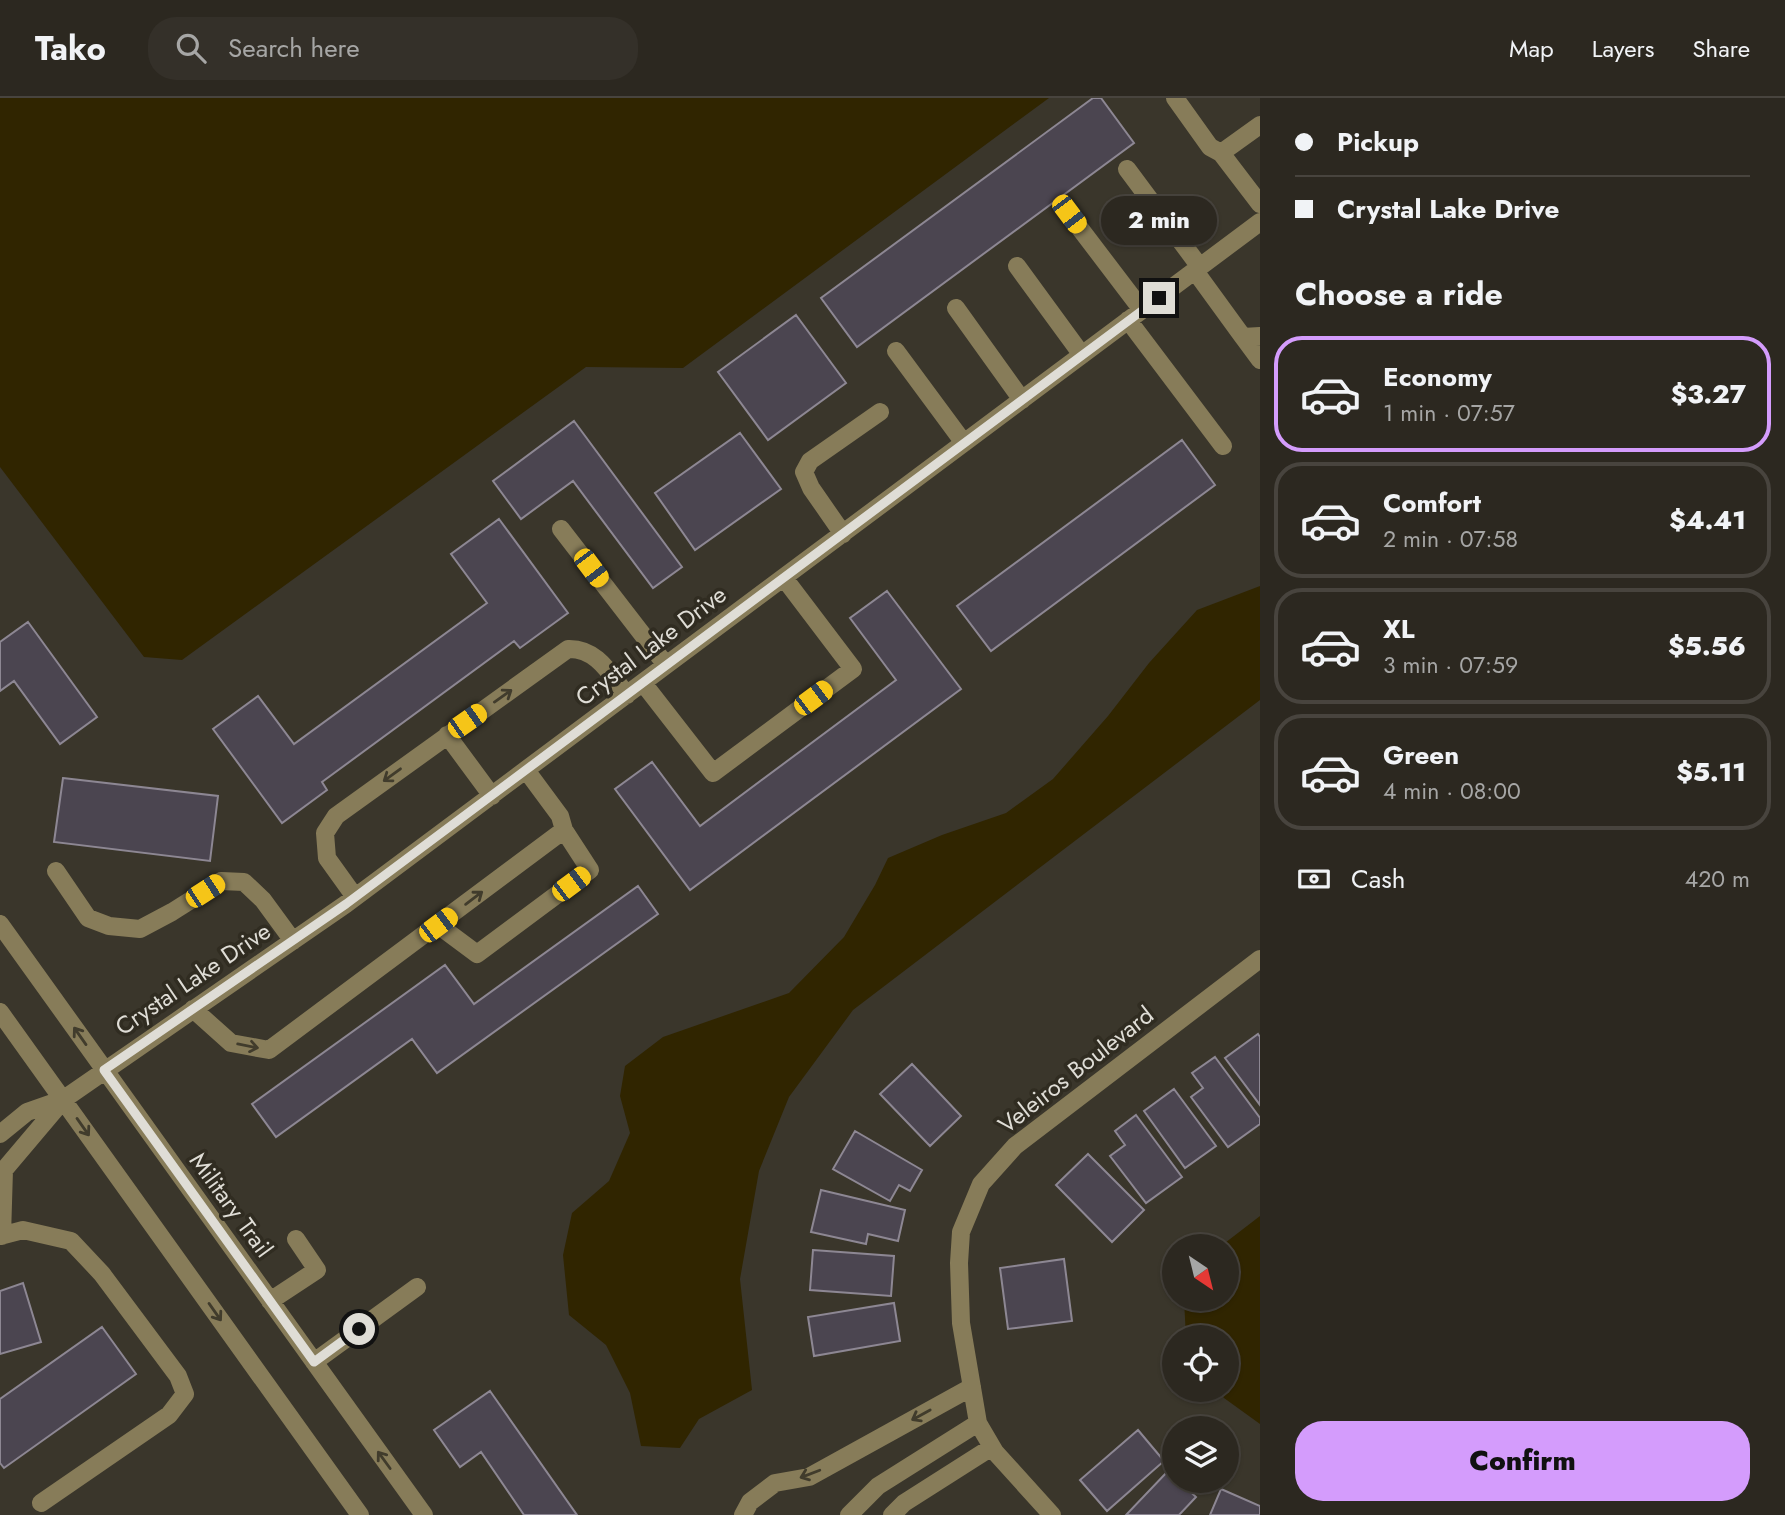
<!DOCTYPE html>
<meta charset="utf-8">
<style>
:root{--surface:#2c2820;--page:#343029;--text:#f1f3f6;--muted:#a6a6a5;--line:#48443e;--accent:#d49cfc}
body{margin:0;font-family:Jost,sans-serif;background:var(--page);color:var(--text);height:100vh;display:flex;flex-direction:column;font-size:26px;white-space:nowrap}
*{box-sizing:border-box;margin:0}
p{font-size:23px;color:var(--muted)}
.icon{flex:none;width:38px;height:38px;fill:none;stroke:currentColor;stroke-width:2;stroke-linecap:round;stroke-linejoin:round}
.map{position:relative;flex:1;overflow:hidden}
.side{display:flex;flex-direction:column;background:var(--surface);width:525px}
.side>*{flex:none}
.guide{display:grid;align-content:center;height:154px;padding:0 35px;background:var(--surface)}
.needle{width:46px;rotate:145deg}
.tools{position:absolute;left:1162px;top:1136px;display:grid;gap:14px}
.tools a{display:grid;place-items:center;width:77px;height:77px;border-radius:50%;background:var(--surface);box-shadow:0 2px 5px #0004,0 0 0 2px var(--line);font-size:35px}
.end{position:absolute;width:32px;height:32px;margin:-16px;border:9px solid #dfddd6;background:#111;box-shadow:0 0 0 4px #111}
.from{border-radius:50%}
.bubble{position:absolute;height:49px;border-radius:24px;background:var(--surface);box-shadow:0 2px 5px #0004,0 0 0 2px var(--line);font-size:23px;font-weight:800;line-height:49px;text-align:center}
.car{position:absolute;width:21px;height:42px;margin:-21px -10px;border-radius:9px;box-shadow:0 0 5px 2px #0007;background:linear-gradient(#f5c518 24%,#345 0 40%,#f5c518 0 76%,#345 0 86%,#f5c518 0)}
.guide b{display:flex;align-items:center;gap:24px;height:66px;font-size:26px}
.guide b+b{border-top:2px solid var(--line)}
.guide i{width:18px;height:18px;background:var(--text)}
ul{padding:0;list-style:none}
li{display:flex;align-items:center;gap:21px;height:116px;margin:0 14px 10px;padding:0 21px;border:4px solid var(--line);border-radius:28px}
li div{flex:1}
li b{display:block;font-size:26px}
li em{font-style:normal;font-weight:800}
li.active{border-color:var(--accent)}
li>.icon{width:63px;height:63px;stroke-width:1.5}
h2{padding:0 35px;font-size:32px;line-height:84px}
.pay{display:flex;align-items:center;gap:18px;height:77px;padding:0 35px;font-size:26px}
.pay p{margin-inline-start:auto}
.button{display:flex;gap:14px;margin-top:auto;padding:14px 35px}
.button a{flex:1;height:80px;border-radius:28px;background:var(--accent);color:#111;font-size:28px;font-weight:800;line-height:80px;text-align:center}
header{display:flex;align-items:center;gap:42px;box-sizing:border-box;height:98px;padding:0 35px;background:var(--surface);border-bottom:2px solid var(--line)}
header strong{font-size:33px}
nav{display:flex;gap:38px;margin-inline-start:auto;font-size:24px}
.search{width:490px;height:63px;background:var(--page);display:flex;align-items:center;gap:18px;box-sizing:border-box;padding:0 24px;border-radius:28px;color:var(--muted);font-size:26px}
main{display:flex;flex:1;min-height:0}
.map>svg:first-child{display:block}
.water{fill:#302500}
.building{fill:#4b4550;stroke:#8d8793;stroke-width:2}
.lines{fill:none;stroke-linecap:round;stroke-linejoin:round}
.minor{stroke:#877c59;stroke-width:18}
.oneway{stroke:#413c2c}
.route{stroke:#dfddd6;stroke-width:9}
.labels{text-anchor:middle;stroke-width:7;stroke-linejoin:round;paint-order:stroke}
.street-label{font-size:24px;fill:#dfddd6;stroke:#302c21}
</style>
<header>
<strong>Tako</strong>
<div class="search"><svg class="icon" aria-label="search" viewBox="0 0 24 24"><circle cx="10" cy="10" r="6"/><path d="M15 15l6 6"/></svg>Search here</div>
<nav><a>Map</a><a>Layers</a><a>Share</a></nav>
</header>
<main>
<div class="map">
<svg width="1260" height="1417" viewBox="0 0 1260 1417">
<rect width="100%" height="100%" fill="#3a362b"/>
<path class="water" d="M0,0H1049L683,270L586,269L182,562L144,559L0,369Z
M1260,488V602L853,912L789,999L759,1073L740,1181L752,1292L699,1321L680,1350L641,1348L630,1295L606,1247L569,1217L563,1157L572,1115L609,1083L630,1035L620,998L625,968L663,939L789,895L844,839L875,787L888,760L942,737L1006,715L1053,681L1108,618L1149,565L1197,512Z
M1260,1118V1326L1224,1300L1218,1292H1227V1239H1186L1184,1202L1227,1200V1148H1221Z"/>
<path class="building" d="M1093,0H1101L1134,45L857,249L821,200Z
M796,217L846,285L768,342L718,274Z
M574,323L682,469L653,490L573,383L521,421L493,383Z
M740,335L781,391L695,452L655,395Z
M1182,342L1215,387L991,553L957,508Z
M499,421L568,515L520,550L514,543L322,684L327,692L282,725L213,631L258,598L294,646L487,505L451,456Z
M887,493L961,591L690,792L615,691L652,664L700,728L896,582L850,520Z
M28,524L97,619L60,646L14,583L0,593V544Z
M63,680L218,698L210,763L54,744Z
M638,788L658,816L437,975L412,941L276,1039L252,1006L445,867L474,906Z
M1258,936L1260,939V1007L1225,960Z
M1215,959L1260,1020V1026L1228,1049L1191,999L1203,990L1192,975Z
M912,966L961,1018L930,1048L880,996Z
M1174,991L1216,1048L1185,1070L1144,1013Z
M1136,1017L1182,1079L1146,1105L1110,1058L1125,1047L1115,1033Z
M855,1033L922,1072L910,1093L899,1087L890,1103L833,1071Z
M1088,1056L1144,1112L1112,1144L1056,1087Z
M821,1092L905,1112L898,1143L868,1136L866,1146L811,1134Z
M813,1152L894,1158L891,1198L810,1192Z
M1064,1161L1072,1223L1008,1231L1000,1170Z
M23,1185L41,1244L0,1256V1193Z
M894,1205L900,1243L814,1258L808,1219Z
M102,1229L136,1276L4,1370L0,1365V1301Z
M490,1293L577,1417H524L481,1354L460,1369L434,1332Z
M1138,1332L1164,1363L1107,1413L1080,1382Z
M1168,1373L1174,1379V1382H1178L1196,1399L1179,1417H1126Z
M1221,1391L1260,1408V1417H1210Z"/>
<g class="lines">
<path class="minor" d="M1175,0L1210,49L1221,55L1260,27
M1221,55L1260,106
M1127,71L1200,169
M1069,116L1142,212
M1017,168L1082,257
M1195,173L1243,239L1260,238
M956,210L1022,302
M1128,222L1223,348
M1243,239L1260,262
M896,253L964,345
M561,431L666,567
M843,436L811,390L804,374L810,363L880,314
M643,585L713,675L853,571L784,480
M447,637L492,698
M56,773L88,820L109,828L140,831L172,814L221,783L244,784L263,802L293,843
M355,799L327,760L325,735L336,718L568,551C597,550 610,576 627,597
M0,826L424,1417
M438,827L477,856L590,772L564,732
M193,911L231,945L269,952L564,732L560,718L526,672
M0,914L360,1417
M0,1036L27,1014L64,1001
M0,1138L23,1132L71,1143L102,1176L178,1278L185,1296L169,1317L41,1405
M2,1138L4,1072L64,1001L346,806L1260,124
M270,1203L317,1172L296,1141
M314,1264L417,1189
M978,1325L995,1354L1052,1417
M743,1417L750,1404L775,1385L809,1379L972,1289
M849,1417L878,1388L978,1325L961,1225L959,1165L961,1134L981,1086L1015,1048L1260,861
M892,1417L904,1405L992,1349"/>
</g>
<defs><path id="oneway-shaft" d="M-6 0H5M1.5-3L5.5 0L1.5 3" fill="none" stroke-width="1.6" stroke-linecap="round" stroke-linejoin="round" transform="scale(1.75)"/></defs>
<g class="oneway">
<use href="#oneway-shaft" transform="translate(503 598) rotate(-35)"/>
<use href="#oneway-shaft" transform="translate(392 677) rotate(144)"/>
<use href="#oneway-shaft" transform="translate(474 800) rotate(-37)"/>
<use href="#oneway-shaft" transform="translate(80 938) rotate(-125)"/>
<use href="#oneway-shaft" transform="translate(248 948) rotate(11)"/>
<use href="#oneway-shaft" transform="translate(83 1029) rotate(55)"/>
<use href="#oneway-shaft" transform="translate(215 1214) rotate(55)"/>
<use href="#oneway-shaft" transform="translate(921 1317) rotate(151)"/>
<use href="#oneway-shaft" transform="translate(384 1362) rotate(-126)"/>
<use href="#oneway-shaft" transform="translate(810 1376) rotate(159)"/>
</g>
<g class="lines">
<path class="route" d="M359,1231L314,1264L104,972L346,806L1159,200"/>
</g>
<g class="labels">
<g class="street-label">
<text transform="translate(651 548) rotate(-37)" y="8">Crystal Lake Drive</text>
<text transform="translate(193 881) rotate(-34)" y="8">Crystal Lake Drive</text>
<text transform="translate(1076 972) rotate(-38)" y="8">Veleiros Boulevard</text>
<text transform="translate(231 1107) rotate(54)" y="8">Military Trail</text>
</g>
</g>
</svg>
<div class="tools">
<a><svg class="needle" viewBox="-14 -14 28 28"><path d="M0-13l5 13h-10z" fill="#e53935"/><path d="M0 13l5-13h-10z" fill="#a6a6a5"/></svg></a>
<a><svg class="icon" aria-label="locate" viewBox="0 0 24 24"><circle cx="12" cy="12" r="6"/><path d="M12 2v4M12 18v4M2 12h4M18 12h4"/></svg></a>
<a><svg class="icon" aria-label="layers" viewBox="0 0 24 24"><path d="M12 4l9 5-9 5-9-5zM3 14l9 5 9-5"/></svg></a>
</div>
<i class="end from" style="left:359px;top:1231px"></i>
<i class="end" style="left:1159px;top:200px"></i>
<div class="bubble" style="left:1101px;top:98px;width:116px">2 min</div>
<i class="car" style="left:1069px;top:116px;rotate:143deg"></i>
<i class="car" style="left:591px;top:470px;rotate:143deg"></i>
<i class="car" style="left:813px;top:600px;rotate:53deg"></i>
<i class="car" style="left:467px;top:623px;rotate:55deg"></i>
<i class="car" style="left:571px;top:786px;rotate:53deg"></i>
<i class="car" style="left:205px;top:793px;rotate:57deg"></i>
<i class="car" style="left:438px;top:827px;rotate:53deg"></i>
</div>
<section class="side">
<div class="guide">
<b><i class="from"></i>Pickup</b>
<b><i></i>Crystal Lake Drive</b>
</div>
<h2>Choose a ride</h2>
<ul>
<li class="active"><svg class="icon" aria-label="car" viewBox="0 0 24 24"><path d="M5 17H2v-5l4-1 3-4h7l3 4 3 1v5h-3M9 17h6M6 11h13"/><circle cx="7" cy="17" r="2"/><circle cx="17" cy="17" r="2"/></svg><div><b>Economy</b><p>1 min · 07:57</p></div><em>$3.27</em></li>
<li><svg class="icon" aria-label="car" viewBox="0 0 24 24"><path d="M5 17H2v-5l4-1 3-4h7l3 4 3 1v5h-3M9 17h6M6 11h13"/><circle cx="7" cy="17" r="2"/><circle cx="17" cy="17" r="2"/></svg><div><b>Comfort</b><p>2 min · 07:58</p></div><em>$4.41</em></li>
<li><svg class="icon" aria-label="car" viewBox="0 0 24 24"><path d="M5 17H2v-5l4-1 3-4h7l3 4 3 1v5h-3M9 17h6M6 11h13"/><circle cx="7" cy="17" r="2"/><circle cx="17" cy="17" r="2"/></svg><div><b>XL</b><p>3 min · 07:59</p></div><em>$5.56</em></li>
<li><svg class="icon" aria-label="car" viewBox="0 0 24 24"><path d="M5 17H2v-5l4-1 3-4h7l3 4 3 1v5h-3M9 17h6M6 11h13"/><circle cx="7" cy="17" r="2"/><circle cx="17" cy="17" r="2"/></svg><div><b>Green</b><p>4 min · 08:00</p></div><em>$5.11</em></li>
</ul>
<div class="pay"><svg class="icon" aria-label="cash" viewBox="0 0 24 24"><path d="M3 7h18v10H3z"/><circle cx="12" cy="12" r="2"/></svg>Cash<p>420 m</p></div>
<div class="button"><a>Confirm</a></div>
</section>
</main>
